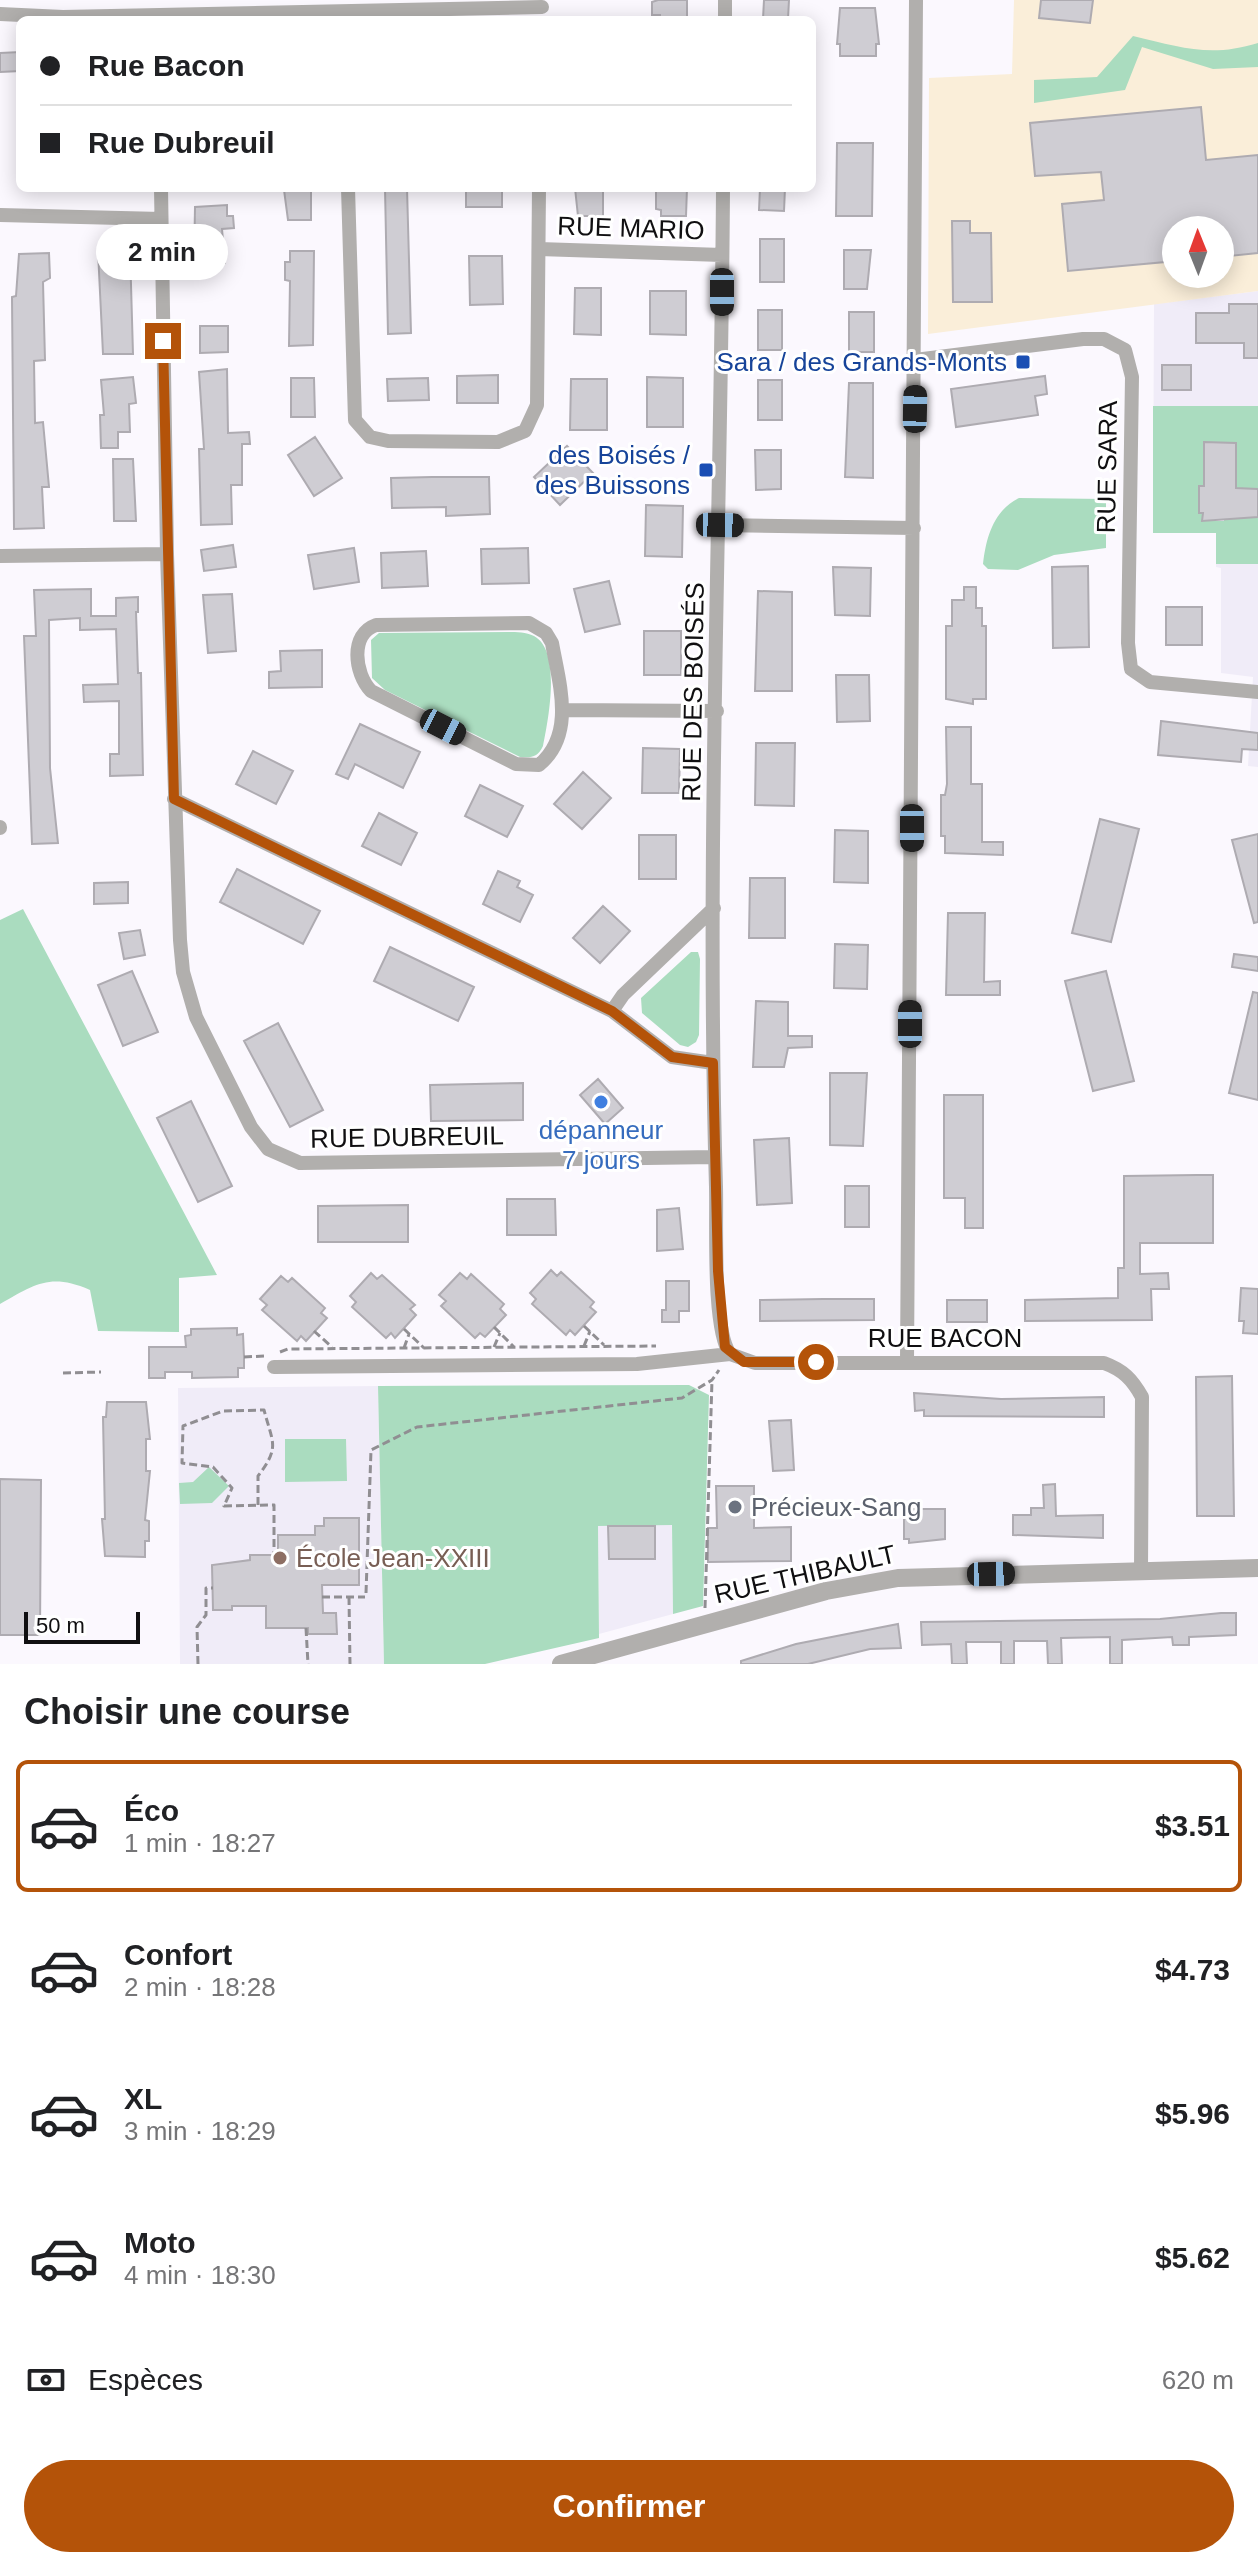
<!DOCTYPE html>
<html lang="fr">
<meta charset="utf-8">
<style>
:root{--surface:#fff;--page:#f2f2f2;--text:#202124;--muted:#757577;--line:#e0e0e0;--accent:#b45309}
body{margin:0;font-family:Arial,sans-serif;background:var(--page);color:var(--text);height:100vh;display:flex;flex-direction:column;font-size:30px;white-space:nowrap}
*{box-sizing:border-box;margin:0}
p{font-size:26px;color:var(--muted)}
.icon{flex:none;width:44px;height:44px;fill:none;stroke:currentColor;stroke-width:2;stroke-linecap:round;stroke-linejoin:round}
.map{position:relative;height:1664px;overflow:hidden}
.drawer{display:flex;flex-direction:column;background:var(--surface);flex:1}
.drawer>*{flex:none}
.top-card{position:absolute;left:16px;top:16px;width:800px;height:176px;border-radius:12px;box-shadow:0 4px 20px #0003;display:grid;align-content:center;height:176px;padding:0 24px;background:var(--surface)}
.needle{width:52px;rotate:359deg}
.buttons{position:absolute;left:1162px;top:216px;display:grid;gap:16px}
.buttons a{display:grid;place-items:center;width:72px;height:72px;border-radius:50%;background:var(--surface);box-shadow:0 4px 20px #0003;font-size:40px}
.scale{position:absolute;left:24px;bottom:20px;width:116px;box-sizing:border-box;padding-left:8px;border:4px solid #100f11;border-top:0;font-size:22px;line-height:28px;white-space:nowrap;color:#100f11;-webkit-text-stroke:6px #fff;paint-order:stroke}
.end{position:absolute;width:36px;height:36px;margin:-18px;border:10px solid #b45309;background:#fff;box-shadow:0 0 0 4px #fff}
.from{border-radius:50%}
.bubble{position:absolute;height:56px;border-radius:28px;background:var(--surface);box-shadow:0 4px 20px #0003;font-size:26px;font-weight:700;line-height:56px;text-align:center}
.car{position:absolute;width:24px;height:48px;margin:-24px -12px;border-radius:10px;box-shadow:0 0 6px 2px #0007;background:linear-gradient(#222 24%,#8ab4d8 0 40%,#222 0 76%,#8ab4d8 0 86%,#222 0)}
.top-card b{display:flex;align-items:center;gap:28px;height:76px;font-size:30px}
.top-card b+b{border-top:2px solid var(--line)}
.top-card i{width:20px;height:20px;background:var(--text)}
ul{padding:0;list-style:none}
li{display:flex;align-items:center;gap:24px;height:132px;margin:0 16px 12px;padding:0 8px;border:4px solid transparent;border-radius:12px}
li div{flex:1}
li b{display:block;font-size:30px}
li em{font-style:normal;font-weight:700}
li.current{border-color:var(--accent)}
li>.icon{width:72px;height:72px;stroke-width:1.5}
h2{padding:0 24px;font-size:36px;line-height:96px}
.pay{display:flex;align-items:center;gap:20px;height:88px;padding:0 24px;font-size:30px}
.pay p{margin-inline-start:auto}
.button{display:flex;gap:16px;margin-top:auto;padding:16px 24px}
.button a{flex:1;height:92px;border-radius:48px;background:var(--accent);color:#fff;font-size:32px;font-weight:700;line-height:92px;text-align:center}
.map>svg:first-child{display:block}
.built{fill:#f0ecf8}
.industrial{fill:#faeed9;fill-rule:evenodd}
.green{fill:#aadcbf}
.building{fill:#cfcdd3;stroke:#aeabb1;stroke-width:2}
.lines{fill:none;stroke-linecap:round;stroke-linejoin:round}
.path{stroke:#908e92;stroke-width:3;stroke-dasharray:8 4;stroke-linecap:butt}
.minor{stroke:#b1afad;stroke-width:14}
.tertiary{stroke:#b1afad;stroke-width:18}
.route{stroke:#b45309;stroke-width:10}
.transit-dot{fill:#1a4fb4;stroke:#fff;stroke-width:3}
.shop-dot{fill:#3f7fe0;stroke:#fff;stroke-width:3}
.worship-dot{fill:#6b7280;stroke:#fff;stroke-width:3}
.education-dot{fill:#8d6e63;stroke:#fff;stroke-width:3}
.labels{text-anchor:middle;stroke-width:6;stroke-linejoin:round;paint-order:stroke}
.street-label{font-size:26px;fill:#100f11;stroke:#fff}
.transit-label{font-size:26px;fill:#164399;stroke:#fff;text-anchor:end}
.shop-label{font-size:26px;fill:#366cbe;stroke:#fff}
.worship-label{font-size:26px;fill:#5b616d;stroke:#fff;text-anchor:start}
.education-label{font-size:26px;fill:#785e54;stroke:#fff;text-anchor:start}
</style>
<div class="map">
<svg width="1258" height="1664" viewBox="0 0 1258 1664">
<rect width="100%" height="100%" fill="#fbf8fe"/>
<path class="built" d="M1258,291V767L1248,766L1253,677L1221,673V568L1216,567V533H1153L1154,304Z
M378,1386L384,1664H180L178,1388Z
M671,1467L673,1614L599,1634L598,1526Z"/>
<path class="industrial" d="M1014,0H1258V291L928,334L929,78L1012,74ZM1176,230H1220V274H1176Z"/>
<path class="green" d="M1133,36C1180,47 1210,58 1258,43V67L1213,69L1142,47L1125,90L1034,103V80L1097,77Z
M1153,406H1258V489L1236,488V443L1205,442L1204,486L1199,487V512L1203,513V521H1224V503L1258,517V564H1216V533H1153Z
M1019,498L1106,499V548L1054,555L1018,570L988,569L983,564C986,538 993,511 1019,498Z
M508,632C517,632 526,632 534,636C562,651 548,721 543,746C538,757 532,758 520,757L385,690L372,678L371,640L379,633Z
M23,909L217,1275L179,1278V1332L98,1331L90,1290C50,1273 36,1284 0,1304V920Z
M691,952H698L700,959L699,1035L696,1042L688,1047L680,1045L642,1013L641,998Z
M689,1385L709,1395L703,1606L673,1614L672,1525L598,1526L599,1638L485,1664H384L378,1386Z
M285,1439H346L347,1481L285,1482Z
M209,1467L229,1486L212,1503L180,1504L179,1483L193,1482Z"/>
<path class="building" d="M658,0H687V20H660V15H652V2Z
M764,0H789L788,19H763Z
M1041,0H1093L1090,23L1039,18Z
M840,8H875L879,44H876V56H840V44H837Z
M20,52V71L0,72V53Z
M1201,107L1206,160L1258,155V253L1220,257V230H1176V261L1068,271L1062,204L1104,200L1101,172L1035,176L1030,123Z
M837,143H873L872,216H836Z
M289,188H311V220H288L284,190Z
M385,188H407L411,333L388,334Z
M466,188H502V207H466Z
M575,188H603V216H578Z
M656,188H687L686,216H661V210L656,209Z
M760,188H785L784,211L759,210Z
M227,205V216H233L234,228L222,229L225,263L194,265L195,207Z
M952,221H970V233H991L992,302H953Z
M760,239H784V282H760Z
M130,250L133,354H103L98,251Z
M844,250H871L867,289H844Z
M290,251H314L313,345L289,346L290,281L285,280V262H290Z
M49,253L50,278L43,282L45,360L34,361L35,423L43,422L49,487H42L44,528L14,529L12,297L16,296L19,254Z
M469,256H502L503,304L470,305Z
M575,288H601V335L574,334Z
M650,291H686V335L650,334Z
M1229,304H1258V358H1244V343H1196V313H1229Z
M758,310H782V350H758Z
M849,312H874V352H849Z
M200,326H228V352L200,353Z
M1162,365H1191V390H1162Z
M227,369L228,433L249,432L250,444H242V485H231L232,524L201,525L199,449H204L199,372Z
M498,375V403H457V376Z
M1045,376L1047,394L1035,396L1038,415L956,427L951,389Z
M133,377L136,403L129,404L130,432H118V448H101L100,415H104L101,380Z
M647,377L683,378V427H647Z
M291,378H314L315,417H291Z
M428,378L429,400L388,401L387,379Z
M571,379H607V430H570Z
M758,380H782V420H758Z
M849,383H873V478L845,477Z
M315,437L342,478L314,496L288,455Z
M1204,442L1236,443V488L1258,489V517L1202,521L1203,513H1199V486H1204Z
M567,446L593,473L560,505L534,477Z
M755,450H781V489L756,490Z
M113,459H133L136,521H114Z
M432,477H489L490,514L446,516V507L392,508L391,478Z
M646,505L683,506L682,557L645,556Z
M233,545L236,567L204,571L201,550Z
M354,548L359,582L314,589L308,555Z
M528,548L529,583L482,584L481,549Z
M426,551L428,586L382,588L381,553Z
M1088,566L1089,647L1053,648L1052,567Z
M833,567L871,568L870,616L835,615Z
M609,581L620,624L585,632L574,589Z
M964,587H976V608H982V626H986V699H973V704L946,699V626H952V600H964Z
M91,589V616H116V598L138,597V612H136L138,673H141L143,775L110,776V754H119V701L84,702L83,685L118,684L116,629L80,630V618L49,620L50,768L58,843L32,844L24,636H36L34,590Z
M758,591L792,592V691H755Z
M232,594L236,651L208,653L203,595Z
M1166,607H1202V645H1166Z
M644,631H681V675H644Z
M322,650V687L269,688V672L281,671L280,651Z
M836,675H869L870,721L837,722Z
M1161,721L1258,733V750L1242,749L1241,762L1158,755Z
M360,724L420,752L403,788L355,764L348,779L336,774Z
M946,727H971V784H982V842H1003V855L945,853V836H941V795H945L947,784Z
M756,743H795L794,806L755,805Z
M643,748L680,749L679,793H642Z
M253,751L293,771L276,804L236,784Z
M583,772L611,798L582,829L554,804Z
M480,785L523,806L507,837L465,816Z
M379,813L417,833L401,865L362,846Z
M1100,819L1139,829L1111,942L1072,933Z
M835,830L868,831V883L834,882Z
M1258,834V922L1254,923L1232,840Z
M639,835H676V879H639Z
M237,869L320,911L303,944L220,902Z
M498,871L520,881L517,887L533,895L520,922L483,904Z
M750,878H785V938H749Z
M128,882V903L94,904V883Z
M603,906L630,931L600,963L573,938Z
M948,913H985L984,982L1000,981V995H946Z
M140,930L145,955L124,959L119,933Z
M835,944L868,945L867,989L834,988Z
M390,947L474,987L458,1021L374,981Z
M1234,954L1258,957V971L1232,967Z
M132,971L158,1032L123,1046L98,985Z
M1106,971L1134,1081L1093,1091L1065,981Z
M1253,992L1258,993V1100L1229,1093Z
M756,1001L788,1002V1036H812V1047L788,1048L784,1067H753Z
M278,1023L323,1110L290,1127L244,1041Z
M830,1073H867L863,1146L830,1145Z
M598,1079L623,1108L605,1124L580,1095Z
M523,1083V1120L431,1121L430,1085Z
M944,1095H983V1228H965V1198H944Z
M191,1101L232,1186L198,1202L157,1118Z
M789,1138L792,1203L757,1205L754,1140Z
M1197,1175H1213V1243H1140V1274L1168,1273L1169,1289H1151L1152,1320L1025,1321V1300L1118,1298V1268H1124V1176Z
M845,1186H869V1227H845Z
M507,1199H555L556,1235H507Z
M408,1205V1242H318V1206Z
M679,1208L683,1249L657,1251V1210Z
M551,1270L557,1276L561,1272L594,1302L590,1307L596,1312L575,1335L570,1330L566,1335L532,1304L536,1299L530,1293Z
M371,1273L377,1279L382,1275L415,1305L410,1309L416,1315L395,1338L391,1333L386,1338L352,1307L356,1302L350,1296Z
M460,1273L467,1279L471,1274L504,1304L500,1309L506,1315L485,1337L480,1333L475,1338L441,1306L446,1301L439,1295Z
M281,1276L288,1282L292,1278L325,1308L321,1313L327,1318L306,1341L301,1336L297,1341L262,1310L267,1305L260,1299Z
M666,1281H689V1311H679V1322H662V1310H666Z
M1241,1288L1258,1289V1334L1243,1333L1244,1321H1239Z
M823,1299H874V1320L760,1321V1300Z
M947,1300H987V1322H947Z
M237,1328V1335L243,1334L244,1357V1368H238V1377L192,1378V1372H165V1378H149V1347H186L185,1336L191,1335V1329Z
M1232,1376L1234,1516H1197L1196,1377Z
M914,1393L1001,1399L1104,1397V1417L924,1416V1410L915,1411Z
M107,1402H146L150,1439H146V1471H150L145,1520L149,1521V1541H145V1557L105,1556L102,1519H105L103,1417H106Z
M791,1420L794,1470L773,1471L769,1421Z
M0,1479L41,1480L40,1635H0Z
M1055,1484L1056,1516L1103,1515V1538L1013,1535V1515H1031V1508H1044L1043,1485Z
M716,1486H754V1528L791,1527V1561L708,1562V1528H717Z
M904,1509H945V1539L909,1543V1539H904Z
M324,1518H359V1585H322L323,1613H336L337,1634H308V1628H266V1606H232V1610H213L212,1565L250,1560V1555H278V1535H315V1526H324Z
M608,1526H655V1559H609Z
M1221,1613H1236V1635L1189,1637V1645H1173L1172,1637L1122,1640V1664H1110V1637L1061,1638L1062,1664H1048L1047,1641H1014V1664H1001V1642H966L967,1664H952L951,1644L922,1645L921,1622L1160,1619Z
M898,1624L901,1648L870,1649L808,1664H741V1661L796,1644Z"/>
<g class="lines">
<path class="path" d="M584,1326L604,1345
M494,1327L514,1347
M404,1329L424,1348
M314,1331L332,1347
M584,1346L590,1331
M494,1347L500,1333
M404,1348L409,1334
M280,1352L288,1349L656,1346
M244,1357L265,1356
M63,1373L101,1372
M258,1505V1476C280,1447 273,1444 264,1410L223,1411L183,1426L182,1463L213,1467L232,1488L224,1506L274,1505V1555
M366,1593L371,1450L417,1427L682,1398L712,1380L719,1370
M322,1597H365
M349,1597L350,1664
M705,1608L712,1380
M306,1628L308,1664
M198,1664L197,1627L206,1615V1588H213"/>
<path class="minor" d="M0,14L63,17L542,7
M725,20V0
M161,188L167,554L180,940L183,972L196,1017L251,1127L268,1149L300,1163L715,1157
M348,188L355,420L370,437L388,441L498,442L525,431L537,405L539,188
M723,188C721,521 706,854 716,1187C717,1222 712,1329 730,1354
M0,215L161,219
M539,249L722,255
M915,360L1083,339H1104L1125,350L1132,377L1128,643L1131,669L1150,682L1258,692
M720,525L914,528
M0,556L167,554
M529,623L546,633L552,643C559,683 576,734 539,765L516,764L371,691C354,673 350,634 376,625Z
M565,710L717,711
M174,799L612,1011L672,1057L713,1063
M0,827V828
M612,1011L623,995L714,908
M907,1363L916,0
M274,1367L637,1364L730,1354L755,1363H1104C1123,1370 1132,1379 1142,1397L1141,1571"/>
<path class="tertiary" d="M561,1664L826,1591L898,1578L1258,1568"/>
</g>
<g class="lines">
<path class="route" d="M163,341L174,799L612,1011L672,1057L713,1063L718,1271L725,1347L744,1362H816"/>
</g>
<g class="transit-dot">
<rect x="1015" y="354" width="16" height="16" rx="4"/>
<rect x="698" y="462" width="16" height="16" rx="4"/>
</g>
<circle class="shop-dot" cx="601" cy="1102" r="8"/>
<circle class="worship-dot" cx="735" cy="1507" r="8"/>
<circle class="education-dot" cx="280" cy="1558" r="8"/>
<g class="labels">
<g class="street-label">
<text transform="translate(631 228) rotate(2)" y="9">RUE MARIO</text>
<text transform="translate(1107 467) rotate(-89)" y="9">RUE SARA</text>
<text transform="translate(693 692) rotate(-89)" y="9">RUE DES BOISÉS</text>
<text transform="translate(407 1137) rotate(-1)" y="9">RUE DUBREUIL</text>
<text x="945" y="1347">RUE BACON</text>
<text transform="translate(805 1574) rotate(-13)" y="9">RUE THIBAULT</text>
</g>
<g class="transit-label">
<text x="1007" y="371">Sara / des Grands-Monts</text>
<text x="690" y="464">des Boisés /<tspan x="690" dy="30">des Buissons</tspan></text>
</g>
<g class="shop-label">
<text x="601" y="1139">dépanneur<tspan x="601" dy="30">7 jours</tspan></text>
</g>
<g class="worship-label">
<text x="751" y="1516">Précieux-Sang</text>
</g>
<g class="education-label">
<text x="296" y="1567">École Jean-XXIII</text>
</g>
</g>
</svg>
<div class="buttons">
<a><svg class="needle" viewBox="-14 -14 28 28"><path d="M0-13l5 13h-10z" fill="#e53935"/><path d="M0 13l5-13h-10z" fill="#757577"/></svg></a>
</div>
<div class="scale">50 m</div>
<i class="end from" style="left:816px;top:1362px"></i>
<i class="end" style="left:163px;top:341px"></i>
<div class="bubble" style="left:96px;top:224px;width:132px">2 min</div>
<i class="car" style="left:722px;top:292px;rotate:180deg"></i>
<i class="car" style="left:915px;top:409px;rotate:1deg"></i>
<i class="car" style="left:720px;top:525px;rotate:91deg"></i>
<i class="car" style="left:443px;top:727px;rotate:117deg"></i>
<i class="car" style="left:912px;top:828px;rotate:180deg"></i>
<i class="car" style="left:910px;top:1024px;rotate:0deg"></i>
<i class="car" style="left:991px;top:1574px;rotate:89deg"></i>
<div class="top-card">
<b><i class="from"></i>Rue Bacon</b>
<b><i></i>Rue Dubreuil</b>
</div>
</div>
<section class="drawer">
<h2>Choisir une course</h2>
<ul>
<li class="current"><svg class="icon" aria-label="car" viewBox="0 0 24 24"><path d="M5 17H2v-5l4-1 3-4h7l3 4 3 1v5h-3M9 17h6M6 11h13"/><circle cx="7" cy="17" r="2"/><circle cx="17" cy="17" r="2"/></svg><div><b>Éco</b><p>1 min · 18:27</p></div><em>$3.51</em></li>
<li><svg class="icon" aria-label="car" viewBox="0 0 24 24"><path d="M5 17H2v-5l4-1 3-4h7l3 4 3 1v5h-3M9 17h6M6 11h13"/><circle cx="7" cy="17" r="2"/><circle cx="17" cy="17" r="2"/></svg><div><b>Confort</b><p>2 min · 18:28</p></div><em>$4.73</em></li>
<li><svg class="icon" aria-label="car" viewBox="0 0 24 24"><path d="M5 17H2v-5l4-1 3-4h7l3 4 3 1v5h-3M9 17h6M6 11h13"/><circle cx="7" cy="17" r="2"/><circle cx="17" cy="17" r="2"/></svg><div><b>XL</b><p>3 min · 18:29</p></div><em>$5.96</em></li>
<li><svg class="icon" aria-label="car" viewBox="0 0 24 24"><path d="M5 17H2v-5l4-1 3-4h7l3 4 3 1v5h-3M9 17h6M6 11h13"/><circle cx="7" cy="17" r="2"/><circle cx="17" cy="17" r="2"/></svg><div><b>Moto</b><p>4 min · 18:30</p></div><em>$5.62</em></li>
</ul>
<div class="pay"><svg class="icon" aria-label="cash" viewBox="0 0 24 24"><path d="M3 7h18v10H3z"/><circle cx="12" cy="12" r="2"/></svg>Espèces<p>620 m</p></div>
<div class="button"><a>Confirmer</a></div>
</section>
